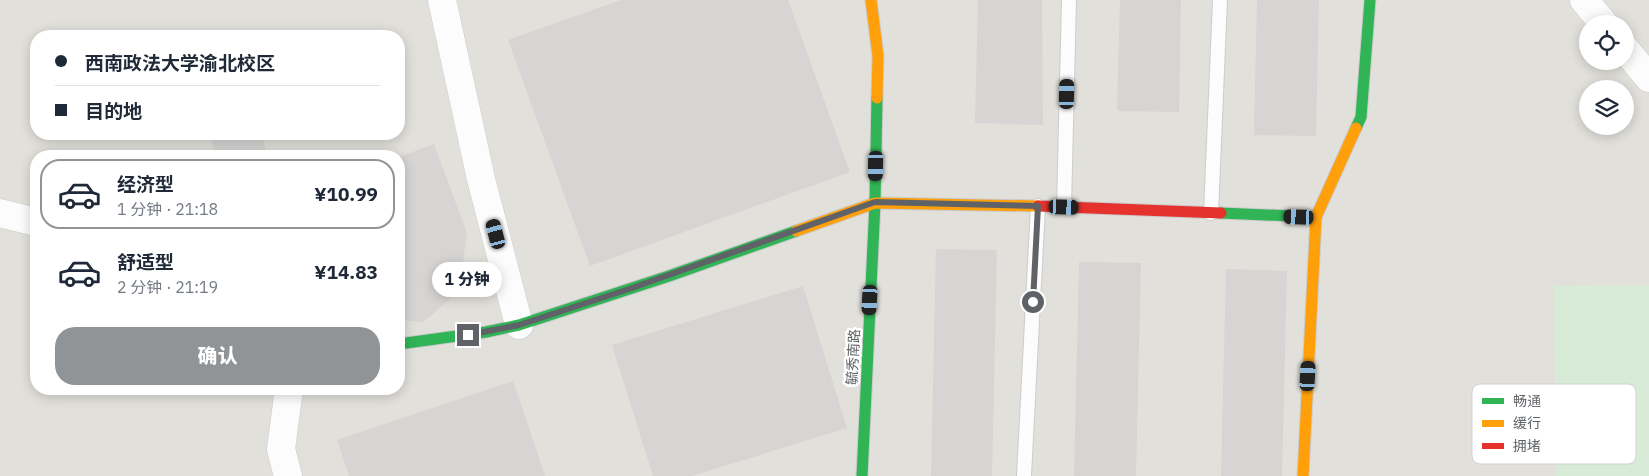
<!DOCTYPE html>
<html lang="zh">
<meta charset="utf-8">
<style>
:root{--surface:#fff;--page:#f6f6f7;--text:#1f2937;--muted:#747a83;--line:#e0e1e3;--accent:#919496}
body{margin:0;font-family:"IBM Plex Sans","Noto Sans SC",sans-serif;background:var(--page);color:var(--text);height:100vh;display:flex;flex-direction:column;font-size:19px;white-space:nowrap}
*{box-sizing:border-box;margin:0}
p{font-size:16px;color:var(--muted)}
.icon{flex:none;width:28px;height:28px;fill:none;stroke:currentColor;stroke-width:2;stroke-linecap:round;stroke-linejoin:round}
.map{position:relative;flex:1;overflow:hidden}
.drawer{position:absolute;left:30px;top:150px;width:375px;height:245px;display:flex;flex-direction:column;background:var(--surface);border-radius:20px;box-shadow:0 2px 12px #0003}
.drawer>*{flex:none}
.top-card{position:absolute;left:30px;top:30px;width:375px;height:110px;border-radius:20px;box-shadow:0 2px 12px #0003;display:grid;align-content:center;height:110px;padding:0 25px;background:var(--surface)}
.tools{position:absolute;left:1579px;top:15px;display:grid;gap:10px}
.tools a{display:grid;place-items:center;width:55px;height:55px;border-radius:50%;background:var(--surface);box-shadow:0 2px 12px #0003;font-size:25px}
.end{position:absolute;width:22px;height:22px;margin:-11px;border:6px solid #5f6368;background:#fff;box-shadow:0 0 0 2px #fff}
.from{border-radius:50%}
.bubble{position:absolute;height:35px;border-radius:18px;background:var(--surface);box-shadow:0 2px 12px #0003;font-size:16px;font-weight:800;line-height:35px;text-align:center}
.car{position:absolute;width:15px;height:30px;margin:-15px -8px;border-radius:6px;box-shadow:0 0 4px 1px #0007;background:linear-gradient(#222 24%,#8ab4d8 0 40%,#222 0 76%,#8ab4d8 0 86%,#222 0)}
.top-card b{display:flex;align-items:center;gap:18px;height:48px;font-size:19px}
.top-card b+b{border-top:1px solid var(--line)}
.top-card i{width:12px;height:12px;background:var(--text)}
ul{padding:9px 0 0;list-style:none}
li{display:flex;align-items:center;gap:15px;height:70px;margin:0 10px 8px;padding:0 15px;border:2px solid transparent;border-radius:20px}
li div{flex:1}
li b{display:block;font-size:19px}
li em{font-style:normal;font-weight:800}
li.current{border-color:var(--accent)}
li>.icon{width:45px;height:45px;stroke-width:1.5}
.action{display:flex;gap:10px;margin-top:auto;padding:10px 25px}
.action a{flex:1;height:58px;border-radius:20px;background:var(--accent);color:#fff;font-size:20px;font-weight:800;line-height:58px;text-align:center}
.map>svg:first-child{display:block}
.education{fill:#e2e0da;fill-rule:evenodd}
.green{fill:#d8ebd6}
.building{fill:#d6d5d3}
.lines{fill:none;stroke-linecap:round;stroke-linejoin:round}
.lane-casing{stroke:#cbcccc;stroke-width:16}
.street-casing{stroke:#cbcccc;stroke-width:29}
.fast-casing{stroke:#cacacb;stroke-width:13}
.slow-casing{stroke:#cacacb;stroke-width:13}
.jam-casing{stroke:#cacacb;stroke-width:13}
.lane{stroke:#fdfcfc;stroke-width:14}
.street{stroke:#fdfcfc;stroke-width:28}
.fast{stroke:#30b455;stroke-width:11}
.slow{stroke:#ff9f0a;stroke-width:11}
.jam{stroke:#e5322d;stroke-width:11}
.route{stroke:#5f6368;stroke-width:6}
.labels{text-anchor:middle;stroke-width:5;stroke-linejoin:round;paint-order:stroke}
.street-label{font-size:14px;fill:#5f6368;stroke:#fff}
.key{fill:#fff;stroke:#cfd0d2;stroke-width:1}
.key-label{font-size:14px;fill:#5f6368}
</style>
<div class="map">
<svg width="1649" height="476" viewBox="0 0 1649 476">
<rect width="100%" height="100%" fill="#efeeea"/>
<path class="education" d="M0,0H1649V476H0ZM1588,24H1625V61H1588ZM36,36H399V134H36ZM1588,89H1625V126H1588ZM36,156H399V389H36Z"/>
<path class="green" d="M1649,285V476H1556L1554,286Z"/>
<path class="building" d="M621,0H788L850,172L590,266L508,40Z
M978,0H1042L1043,125L975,123Z
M1120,0H1181L1179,112L1117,111Z
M1257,0H1319L1316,136L1254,135Z
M209,134H261L268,156H216Z
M434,144L467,233L459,292L423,322L399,320V157Z
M936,249L997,250L992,476H931Z
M1079,262L1141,263L1136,476H1074Z
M1226,269L1287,271L1282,476H1221Z
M803,286L847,428L692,476H653L612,345Z
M513,381L545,476H349L337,440Z"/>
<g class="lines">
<defs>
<path id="lane" d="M1064,207L1069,0
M1211,213L1220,0
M1024,476L1038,206"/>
<path id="street" d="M442,0L481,179L519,325
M1584,0L1604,24
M1625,49L1649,78
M0,213L36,222
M288,476L281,449L289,389"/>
<path id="fast" d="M1356,128L1361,117L1370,0
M1221,213L1316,217
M399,344L486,332L519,325L669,276L796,231
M862,476L875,203L877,98"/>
<path id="slow" d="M871,0L878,56L877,98
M796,231L875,203L1038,206
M1303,476L1316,217L1356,128"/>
<path id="jam" d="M1038,206L1221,213"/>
</defs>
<use href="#lane" class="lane-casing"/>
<use href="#street" class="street-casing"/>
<use href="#fast" class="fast-casing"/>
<use href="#slow" class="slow-casing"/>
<use href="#jam" class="jam-casing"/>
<use href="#lane" class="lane"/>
<use href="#street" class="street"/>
<use href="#fast" class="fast"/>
<use href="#slow" class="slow"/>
<use href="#jam" class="jam"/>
</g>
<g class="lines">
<path class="route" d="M468,335L519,325L632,288L875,202L1038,206L1033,302"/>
</g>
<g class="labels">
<g class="street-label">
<text transform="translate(853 357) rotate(-87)" y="5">毓秀南路</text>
</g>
</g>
<rect x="1472" y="384" width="164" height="80" rx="8" class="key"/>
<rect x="1482" y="398" width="22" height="6" fill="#30b455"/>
<rect x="1482" y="420" width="22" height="7" fill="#ff9f0a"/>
<rect x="1482" y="443" width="22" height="6" fill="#e5322d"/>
<g class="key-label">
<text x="1513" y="406">畅通</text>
<text x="1513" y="428">缓行</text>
<text x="1513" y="451">拥堵</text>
</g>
</svg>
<div class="tools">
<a><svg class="icon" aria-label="locate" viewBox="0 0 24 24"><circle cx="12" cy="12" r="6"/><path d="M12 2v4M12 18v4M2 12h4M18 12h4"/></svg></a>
<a><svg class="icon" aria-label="layers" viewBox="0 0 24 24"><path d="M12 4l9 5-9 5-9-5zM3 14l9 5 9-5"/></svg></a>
</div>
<i class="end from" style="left:1033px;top:302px"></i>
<i class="end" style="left:468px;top:335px"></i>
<div class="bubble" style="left:432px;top:262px;width:70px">1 分钟</div>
<i class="car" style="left:1067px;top:94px;rotate:1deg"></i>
<i class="car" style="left:876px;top:166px;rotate:181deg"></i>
<i class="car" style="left:1064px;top:207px;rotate:92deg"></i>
<i class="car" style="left:1299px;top:217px;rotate:272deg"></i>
<i class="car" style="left:496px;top:234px;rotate:345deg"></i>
<i class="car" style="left:870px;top:300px;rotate:183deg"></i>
<i class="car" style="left:1308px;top:376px;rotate:3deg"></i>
<div class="top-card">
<b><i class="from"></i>西南政法大学渝北校区</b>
<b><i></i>目的地</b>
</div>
<section class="drawer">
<ul>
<li class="current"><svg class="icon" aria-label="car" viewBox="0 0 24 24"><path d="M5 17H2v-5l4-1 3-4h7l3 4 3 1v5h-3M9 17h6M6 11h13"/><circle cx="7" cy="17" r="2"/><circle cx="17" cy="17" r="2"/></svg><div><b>经济型</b><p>1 分钟 · 21:18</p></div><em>¥10.99</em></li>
<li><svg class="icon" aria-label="car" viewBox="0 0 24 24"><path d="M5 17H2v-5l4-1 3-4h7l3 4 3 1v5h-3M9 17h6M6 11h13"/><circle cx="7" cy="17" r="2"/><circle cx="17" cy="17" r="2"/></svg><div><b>舒适型</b><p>2 分钟 · 21:19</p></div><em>¥14.83</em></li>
</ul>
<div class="action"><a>确认</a></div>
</section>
</div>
